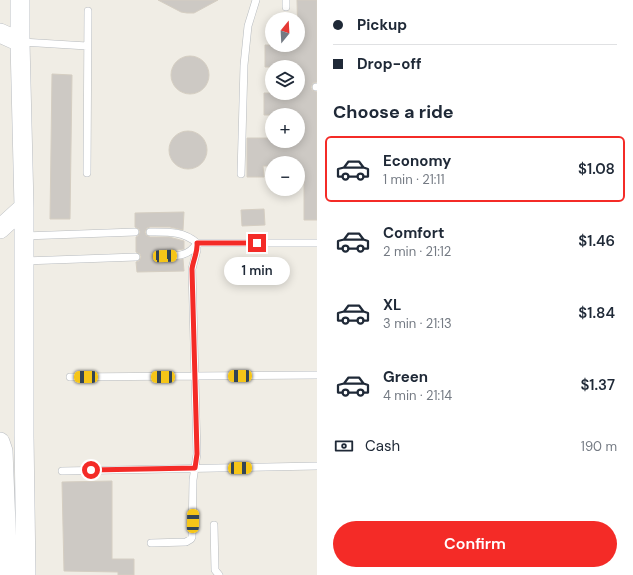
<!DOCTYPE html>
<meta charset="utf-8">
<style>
:root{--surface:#fff;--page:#f6f6f7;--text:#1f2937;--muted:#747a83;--line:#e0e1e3;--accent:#f42b27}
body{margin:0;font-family:"DM Sans",sans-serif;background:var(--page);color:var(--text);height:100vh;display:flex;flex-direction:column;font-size:15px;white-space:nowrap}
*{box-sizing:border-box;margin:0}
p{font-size:13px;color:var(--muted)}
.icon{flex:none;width:22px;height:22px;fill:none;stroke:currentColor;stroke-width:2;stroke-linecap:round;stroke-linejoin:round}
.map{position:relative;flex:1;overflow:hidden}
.panel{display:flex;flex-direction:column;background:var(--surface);width:316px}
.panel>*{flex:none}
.banner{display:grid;align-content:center;height:88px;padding:0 16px;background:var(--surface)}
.needle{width:26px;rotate:18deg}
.fabs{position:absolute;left:265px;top:12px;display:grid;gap:8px}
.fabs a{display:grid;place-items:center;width:40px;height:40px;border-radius:50%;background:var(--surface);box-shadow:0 2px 10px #0003;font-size:20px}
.end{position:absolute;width:18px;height:18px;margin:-9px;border:5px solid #f42b27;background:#fff;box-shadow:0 0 0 2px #fff}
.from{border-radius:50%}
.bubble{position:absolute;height:28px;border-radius:14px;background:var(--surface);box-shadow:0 2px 10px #0003;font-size:13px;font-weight:600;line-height:28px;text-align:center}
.car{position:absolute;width:12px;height:24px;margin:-12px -6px;border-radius:5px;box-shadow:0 0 3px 1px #0007;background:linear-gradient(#f5c518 24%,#345 0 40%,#f5c518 0 76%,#345 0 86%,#f5c518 0)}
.banner b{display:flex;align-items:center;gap:14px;height:38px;font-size:15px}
.banner b+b{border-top:1px solid var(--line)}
.banner i{width:10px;height:10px;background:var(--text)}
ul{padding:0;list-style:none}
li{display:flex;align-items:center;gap:12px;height:66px;margin:0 8px 6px;padding:0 8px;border:2px solid transparent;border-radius:6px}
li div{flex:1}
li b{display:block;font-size:15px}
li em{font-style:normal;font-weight:600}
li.active{border-color:var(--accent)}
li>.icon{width:36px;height:36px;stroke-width:1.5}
h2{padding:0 16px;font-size:18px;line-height:48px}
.pay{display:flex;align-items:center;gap:10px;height:44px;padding:0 16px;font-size:15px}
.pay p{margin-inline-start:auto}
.button{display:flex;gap:8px;margin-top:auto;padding:8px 16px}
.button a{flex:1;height:46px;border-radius:24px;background:var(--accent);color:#fff;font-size:16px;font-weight:600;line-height:46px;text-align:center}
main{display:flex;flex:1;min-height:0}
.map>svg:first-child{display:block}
.building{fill:#cdc9c4;stroke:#d5cec2}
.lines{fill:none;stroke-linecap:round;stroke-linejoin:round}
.lane-casing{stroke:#b7bbbf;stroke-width:8}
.secondary-casing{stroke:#b8bcc1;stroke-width:20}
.lane{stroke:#fff;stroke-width:7}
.secondary{stroke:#fff;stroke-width:19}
.route{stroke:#f42b27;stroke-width:5}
</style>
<main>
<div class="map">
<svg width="317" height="575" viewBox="0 0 317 575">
<rect width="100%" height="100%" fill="#f0ede5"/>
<path class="building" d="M158,0H218L194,13H187L181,12Z
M297,0H317V82L313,83L311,87L312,90L317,92V220H304V173H298V163H272V166H263L264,177H247V138H272V141H298V115H264V93H298V67H265V45H298Z
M171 75a19 19 0 1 1 38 0a19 19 0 1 1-38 0Z
M52,74L72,75L70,219H50Z
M169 150a19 19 0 1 1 38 0a19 19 0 1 1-38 0Z
M264,209L265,225L242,226L241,210Z
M184,212L183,230L170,227H150L147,228L145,232L146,235L150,237H169L184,241V249L163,252L160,256L161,259L165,261L183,259L184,271L137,272L136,262L139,261L141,257L140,254L136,252V237L138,236L140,232L139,229L135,227V213Z
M112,481V559H134V575H118V572L64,571L62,482Z"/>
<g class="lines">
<defs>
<path id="lane" d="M286,7V0
M22,42L87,46
M316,87H317
M87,173L88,11
M241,174L244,65L248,26L256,0
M150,232C168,232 183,231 197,243H317
M24,236L135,232
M165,256C178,256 189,256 197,243
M24,261L136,257
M70,377L317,375
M62,471L317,466
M214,525L215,570L219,575
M151,543L186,542L191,539L192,537L193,480L197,454L192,269L197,250V243"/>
<path id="secondary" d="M20,0V42L24,207V436L26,575
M0,33L20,42
M0,229L24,207
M0,442L3,451L8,575"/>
</defs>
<use href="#lane" class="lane-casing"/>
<use href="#secondary" class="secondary-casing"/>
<use href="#lane" class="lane"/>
<use href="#secondary" class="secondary"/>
</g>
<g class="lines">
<path class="route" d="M91,470L195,468L197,454L192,269C193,260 198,252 197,243H257"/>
</g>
</svg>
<div class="fabs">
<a><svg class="needle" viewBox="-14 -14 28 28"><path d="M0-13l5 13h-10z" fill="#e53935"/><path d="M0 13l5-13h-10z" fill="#747a83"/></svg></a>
<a><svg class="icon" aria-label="layers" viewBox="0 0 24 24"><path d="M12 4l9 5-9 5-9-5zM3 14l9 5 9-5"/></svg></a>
<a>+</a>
<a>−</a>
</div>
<i class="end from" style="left:91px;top:470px"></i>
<i class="end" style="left:257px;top:243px"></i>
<div class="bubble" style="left:224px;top:257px;width:66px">1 min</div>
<i class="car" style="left:165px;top:256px;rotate:88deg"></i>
<i class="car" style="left:240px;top:376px;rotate:269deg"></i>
<i class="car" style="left:86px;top:377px;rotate:270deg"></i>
<i class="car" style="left:163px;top:377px;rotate:270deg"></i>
<i class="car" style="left:240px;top:468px;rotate:89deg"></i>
<i class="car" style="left:193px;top:521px;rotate:1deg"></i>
</div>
<section class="panel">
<div class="banner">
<b><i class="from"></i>Pickup</b>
<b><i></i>Drop-off</b>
</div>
<h2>Choose a ride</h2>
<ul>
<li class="active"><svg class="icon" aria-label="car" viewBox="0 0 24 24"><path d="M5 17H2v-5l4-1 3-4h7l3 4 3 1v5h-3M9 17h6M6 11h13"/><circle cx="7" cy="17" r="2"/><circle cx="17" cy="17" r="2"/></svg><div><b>Economy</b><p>1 min · 21:11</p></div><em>$1.08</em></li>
<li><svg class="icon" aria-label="car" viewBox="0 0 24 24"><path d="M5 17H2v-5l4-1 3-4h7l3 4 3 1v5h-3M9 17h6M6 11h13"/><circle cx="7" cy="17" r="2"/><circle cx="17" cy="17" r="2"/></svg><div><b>Comfort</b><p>2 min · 21:12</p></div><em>$1.46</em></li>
<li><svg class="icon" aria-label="car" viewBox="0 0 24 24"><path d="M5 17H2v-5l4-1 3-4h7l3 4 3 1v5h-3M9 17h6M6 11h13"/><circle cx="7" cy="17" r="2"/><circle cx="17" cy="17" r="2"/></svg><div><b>XL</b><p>3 min · 21:13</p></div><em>$1.84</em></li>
<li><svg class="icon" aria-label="car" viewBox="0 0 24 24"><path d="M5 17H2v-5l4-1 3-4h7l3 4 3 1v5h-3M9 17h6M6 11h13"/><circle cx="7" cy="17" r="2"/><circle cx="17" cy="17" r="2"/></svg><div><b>Green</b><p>4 min · 21:14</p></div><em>$1.37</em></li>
</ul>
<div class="pay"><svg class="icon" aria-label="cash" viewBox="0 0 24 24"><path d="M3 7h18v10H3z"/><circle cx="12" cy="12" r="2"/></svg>Cash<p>190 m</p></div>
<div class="button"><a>Confirm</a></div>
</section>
</main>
